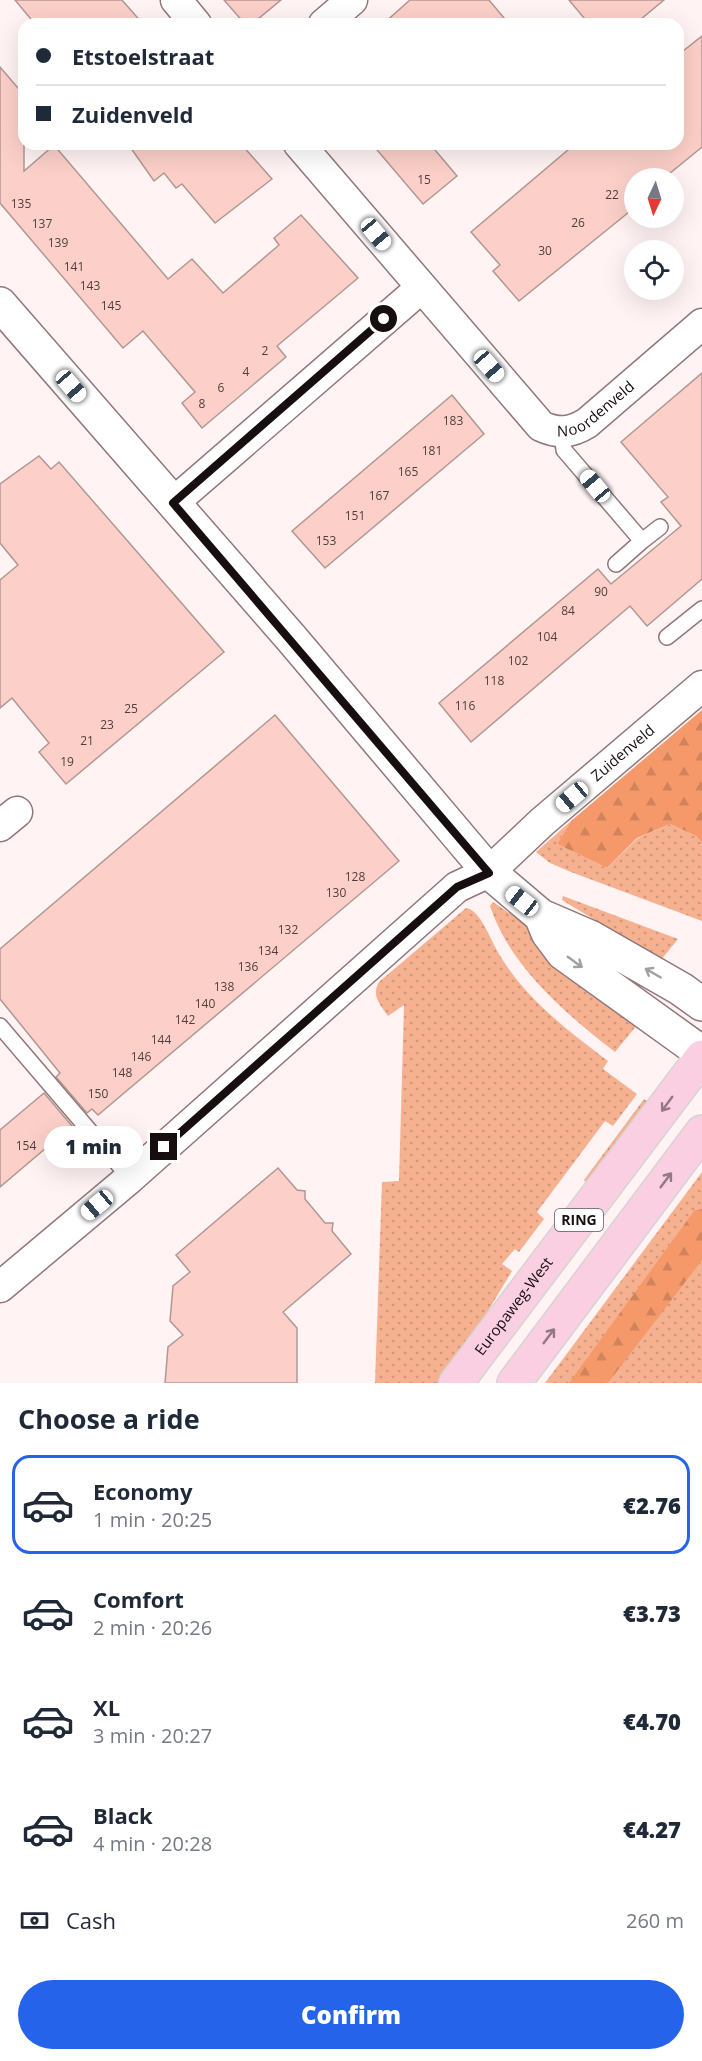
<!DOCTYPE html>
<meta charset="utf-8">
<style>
:root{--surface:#fff;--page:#f2f2f3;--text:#1f2937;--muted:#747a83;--line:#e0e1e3;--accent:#2563eb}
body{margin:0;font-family:"Open Sans",sans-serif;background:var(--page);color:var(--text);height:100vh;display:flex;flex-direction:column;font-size:22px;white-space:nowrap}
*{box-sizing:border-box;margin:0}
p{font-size:20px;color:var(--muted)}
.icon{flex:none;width:33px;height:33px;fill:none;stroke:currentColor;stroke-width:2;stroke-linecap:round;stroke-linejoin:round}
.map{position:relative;height:1383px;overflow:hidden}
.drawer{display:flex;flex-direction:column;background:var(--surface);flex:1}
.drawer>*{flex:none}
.hud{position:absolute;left:18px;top:18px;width:666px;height:132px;border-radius:18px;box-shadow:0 6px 24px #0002;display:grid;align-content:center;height:132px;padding:0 18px;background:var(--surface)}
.needle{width:39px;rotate:184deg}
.controls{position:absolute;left:624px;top:168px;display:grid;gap:12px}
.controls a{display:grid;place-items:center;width:60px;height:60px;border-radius:50%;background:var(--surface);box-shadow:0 6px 24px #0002;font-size:30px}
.end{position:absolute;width:27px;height:27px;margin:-14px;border:8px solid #170e0f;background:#fff;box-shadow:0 0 0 3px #fff}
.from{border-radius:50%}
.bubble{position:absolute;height:42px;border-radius:21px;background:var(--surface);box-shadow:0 6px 24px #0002;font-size:20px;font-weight:800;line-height:42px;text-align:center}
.car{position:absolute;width:18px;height:36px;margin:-18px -9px;border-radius:8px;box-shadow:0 0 4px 2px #0007;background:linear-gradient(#fff 24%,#345 0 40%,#fff 0 76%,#345 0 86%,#fff 0)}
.hud b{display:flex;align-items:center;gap:21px;height:57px;font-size:22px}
.hud b+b{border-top:2px solid var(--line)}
.hud i{width:15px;height:15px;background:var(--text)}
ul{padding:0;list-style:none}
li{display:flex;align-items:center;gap:18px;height:99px;margin:0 12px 9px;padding:0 6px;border:3px solid transparent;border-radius:18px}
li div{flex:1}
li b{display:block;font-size:22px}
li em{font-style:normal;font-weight:800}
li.active{border-color:var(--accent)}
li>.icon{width:54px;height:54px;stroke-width:1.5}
h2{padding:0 18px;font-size:27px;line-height:72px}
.pay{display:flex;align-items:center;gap:15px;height:66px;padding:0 18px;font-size:22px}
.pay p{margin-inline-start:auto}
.action{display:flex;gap:12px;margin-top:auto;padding:12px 18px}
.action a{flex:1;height:69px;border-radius:36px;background:var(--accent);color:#fff;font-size:24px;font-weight:800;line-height:69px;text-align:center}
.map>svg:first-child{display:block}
.grass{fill:url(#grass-dots)}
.forest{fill:url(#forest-firs)}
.building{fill:#fcd0c9;stroke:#b29792;stroke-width:1.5}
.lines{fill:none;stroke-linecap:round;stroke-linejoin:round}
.lane-casing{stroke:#92777a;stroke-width:18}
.street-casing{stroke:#92777a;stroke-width:33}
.secondary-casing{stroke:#92777a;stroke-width:36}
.primary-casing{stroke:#d5d4d4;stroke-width:36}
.lane{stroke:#fff;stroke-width:15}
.street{stroke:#fff;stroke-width:30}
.secondary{stroke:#fff;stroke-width:33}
.primary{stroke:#facfe2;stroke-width:33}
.oneway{stroke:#a29f9f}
.oneway2{stroke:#947883}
.route{stroke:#170e0f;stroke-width:8}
.labels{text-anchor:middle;stroke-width:4.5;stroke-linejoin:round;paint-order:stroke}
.number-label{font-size:12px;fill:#503e3e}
.shield{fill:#fff;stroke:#5d5657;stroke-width:1.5}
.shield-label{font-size:14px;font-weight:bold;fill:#170e0f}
.street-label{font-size:15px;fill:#170e0f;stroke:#fff}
</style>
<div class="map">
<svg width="702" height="1383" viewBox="0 0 702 1383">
<defs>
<pattern id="grass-dots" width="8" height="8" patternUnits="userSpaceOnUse" patternTransform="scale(1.5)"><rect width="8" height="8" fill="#f5b190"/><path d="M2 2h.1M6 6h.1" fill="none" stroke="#d1977b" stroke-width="1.8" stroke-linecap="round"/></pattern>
<pattern id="forest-firs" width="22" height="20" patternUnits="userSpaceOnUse" patternTransform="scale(1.5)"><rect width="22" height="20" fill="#f5996a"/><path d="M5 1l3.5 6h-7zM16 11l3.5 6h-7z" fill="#d1835b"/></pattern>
</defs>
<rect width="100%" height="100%" fill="#fff3f4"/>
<path class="grass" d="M571,821L557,844L607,868L638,838L670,824L696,836L702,843V921L571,872L550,863L536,852Z
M563,896L678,939L661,960L562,900Z
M493,902L524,923L543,955L637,1025L615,1052C566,1014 510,967 490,906Z
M466,908C480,909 491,941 499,954C525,998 568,1031 608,1061L603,1069L637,1094L613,1126L605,1121L537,1212L544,1219L519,1252L515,1249L502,1264L512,1271L445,1383H375L382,1182L399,1181L404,1005L388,1016C380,1004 371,996 379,982Z
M644,1099L653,1106L585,1182L584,1180Z
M702,1172V1383H545Z"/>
<path class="forest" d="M702,710V843L696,836L670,824L637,838L607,868L557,844L571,821Z
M702,1209V1260L608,1383H569L694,1211Z"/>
<path class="building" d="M15,0H122L143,24H35Z
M224,0H281L252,24H245Z
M410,0H489L509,24H383Z
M569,0H664L635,24H589Z
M702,36V147L664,178H634V208L519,301L493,271L500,265L471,232L575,144H678V55Z
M0,67L24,95V171L54,145L168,279L192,259L223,293L279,245L274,238L301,215L358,278L277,346L286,357L202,428L182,403L195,392L143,331L123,348L0,203Z
M128,144H241L272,179L215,223L182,184L176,188L164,173L154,181Z
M372,144H430L457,176L423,204Z
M702,373V579L647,626L630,606L471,742L439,703L598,569L611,584L681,526L661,502L668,497L621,442Z
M452,395L484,434L325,568L292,531Z
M39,456L51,469L59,462L224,652L66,784L39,752L49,743L12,698L0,708V580L18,565L0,543V484Z
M275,715L399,861L98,1115L92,1109L87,1113L56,1077L60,1073L0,999V949Z
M44,1093L72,1126L0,1187V1130Z
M278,1168L297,1190L305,1191V1199L325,1223H333L332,1231L351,1254L283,1312L297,1328V1383H165L168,1347L183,1335L170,1321L173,1286L190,1272L176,1255Z"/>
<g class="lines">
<defs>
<path id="lane" d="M562,432L564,450L642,541L660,527
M616,564L642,541
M667,637L702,609
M0,1026L130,1178"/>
<g id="street">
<path d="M176,0L196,24"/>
<path d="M324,24L352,0"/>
<path id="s1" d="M299,144L541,426C558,434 571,433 587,423L702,324"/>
<path d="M173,503L421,288"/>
<path d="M0,826L17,812"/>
<path id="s2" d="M0,1287L130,1178L457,887L489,872L542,822L702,686"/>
</g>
<path id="secondary" d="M0,304L292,639L489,872L541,916L592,938L681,989L702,1004
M541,916L548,933L563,953L702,1053"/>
<g id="primary">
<path id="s3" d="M456,1383L702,1057"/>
<path d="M514,1383L702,1132"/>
</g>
</defs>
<use href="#lane" class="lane-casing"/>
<use href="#street" class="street-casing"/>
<use href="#secondary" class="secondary-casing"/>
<use href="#primary" class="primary-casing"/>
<use href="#lane" class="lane"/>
<use href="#street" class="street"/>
<use href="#secondary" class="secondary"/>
<use href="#primary" class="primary"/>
</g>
<defs><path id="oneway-shaft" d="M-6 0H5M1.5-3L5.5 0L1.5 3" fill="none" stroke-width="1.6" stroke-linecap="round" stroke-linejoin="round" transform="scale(1.5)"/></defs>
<g class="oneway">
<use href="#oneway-shaft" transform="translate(575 962) rotate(36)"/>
<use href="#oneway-shaft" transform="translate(653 973) rotate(-150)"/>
</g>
<g class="oneway2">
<use href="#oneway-shaft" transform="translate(667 1104) rotate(126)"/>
<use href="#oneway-shaft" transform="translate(666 1180) rotate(-53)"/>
<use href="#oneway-shaft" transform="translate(549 1336) rotate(-53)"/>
</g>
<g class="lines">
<path class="route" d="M164,1147L457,887L489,873L173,503L384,319"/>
</g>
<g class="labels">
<g class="number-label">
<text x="424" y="184">15</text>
<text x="612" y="199">22</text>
<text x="21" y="208">135</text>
<text x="578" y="227">26</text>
<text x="42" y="228">137</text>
<text x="58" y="247">139</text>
<text x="545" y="255">30</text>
<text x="74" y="271">141</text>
<text x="90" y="290">143</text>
<text x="111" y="310">145</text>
<text x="265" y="355">2</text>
<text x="246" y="376">4</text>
<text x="221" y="392">6</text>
<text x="202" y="408">8</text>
<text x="453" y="425">183</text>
<text x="432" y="455">181</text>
<text x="408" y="476">165</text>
<text x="379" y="500">167</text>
<text x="355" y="520">151</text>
<text x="326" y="545">153</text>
<text x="601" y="596">90</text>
<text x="568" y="615">84</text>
<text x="547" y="641">104</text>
<text x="518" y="665">102</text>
<text x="494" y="685">118</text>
<text x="465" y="710">116</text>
<text x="131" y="713">25</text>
<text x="107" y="729">23</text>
<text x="87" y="745">21</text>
<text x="67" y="766">19</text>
<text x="355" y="881">128</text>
<text x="336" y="897">130</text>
<text x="288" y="934">132</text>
<text x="268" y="955">134</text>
<text x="248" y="971">136</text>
<text x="224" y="991">138</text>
<text x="205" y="1008">140</text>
<text x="185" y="1024">142</text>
<text x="161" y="1044">144</text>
<text x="141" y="1061">146</text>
<text x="122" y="1077">148</text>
<text x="98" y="1098">150</text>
<text x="26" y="1150">154</text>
</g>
<rect class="shield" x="555" y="1209" width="48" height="22" rx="4.5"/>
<g class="shield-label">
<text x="579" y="1225">RING</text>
</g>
<g class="street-label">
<text dy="5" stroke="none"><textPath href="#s1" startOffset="434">Noordenveld</textPath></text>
<text dy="5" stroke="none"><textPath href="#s2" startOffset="822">Zuidenveld</textPath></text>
<text dy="5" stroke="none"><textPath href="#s3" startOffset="96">Europaweg-West</textPath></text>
</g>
</g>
</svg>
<div class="controls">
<a><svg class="needle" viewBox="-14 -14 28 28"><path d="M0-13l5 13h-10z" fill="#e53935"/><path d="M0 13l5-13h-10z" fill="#747a83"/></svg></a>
<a><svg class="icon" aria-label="locate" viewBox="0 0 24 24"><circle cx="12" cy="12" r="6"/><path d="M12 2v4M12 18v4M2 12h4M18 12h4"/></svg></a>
</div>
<i class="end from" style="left:384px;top:319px"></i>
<i class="end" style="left:164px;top:1147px"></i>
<div class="bubble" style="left:44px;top:1126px;width:99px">1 min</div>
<i class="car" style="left:376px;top:234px;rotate:140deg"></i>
<i class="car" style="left:489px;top:366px;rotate:139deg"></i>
<i class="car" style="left:71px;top:386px;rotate:139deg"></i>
<i class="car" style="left:595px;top:486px;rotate:320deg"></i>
<i class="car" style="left:572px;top:797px;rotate:230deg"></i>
<i class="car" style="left:522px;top:901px;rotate:308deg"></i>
<i class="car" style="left:97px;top:1205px;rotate:230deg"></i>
<div class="hud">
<b><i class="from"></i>Etstoelstraat</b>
<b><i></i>Zuidenveld</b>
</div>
</div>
<section class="drawer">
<h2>Choose a ride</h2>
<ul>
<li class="active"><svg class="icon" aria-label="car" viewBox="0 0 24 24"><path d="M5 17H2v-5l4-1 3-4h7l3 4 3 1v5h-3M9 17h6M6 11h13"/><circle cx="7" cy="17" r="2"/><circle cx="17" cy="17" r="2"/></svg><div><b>Economy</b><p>1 min · 20:25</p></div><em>€2.76</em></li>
<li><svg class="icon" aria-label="car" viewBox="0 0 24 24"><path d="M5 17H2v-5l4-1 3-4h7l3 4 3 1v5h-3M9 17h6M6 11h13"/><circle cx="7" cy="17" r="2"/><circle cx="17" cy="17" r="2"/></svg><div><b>Comfort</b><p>2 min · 20:26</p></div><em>€3.73</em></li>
<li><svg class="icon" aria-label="car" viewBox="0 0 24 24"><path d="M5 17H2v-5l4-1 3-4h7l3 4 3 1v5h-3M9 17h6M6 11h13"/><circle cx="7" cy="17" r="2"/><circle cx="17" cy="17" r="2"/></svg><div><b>XL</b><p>3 min · 20:27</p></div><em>€4.70</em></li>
<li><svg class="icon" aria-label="car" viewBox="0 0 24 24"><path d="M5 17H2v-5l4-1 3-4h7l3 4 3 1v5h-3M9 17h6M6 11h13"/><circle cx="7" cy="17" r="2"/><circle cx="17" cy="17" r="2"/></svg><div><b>Black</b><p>4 min · 20:28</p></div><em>€4.27</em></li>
</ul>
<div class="pay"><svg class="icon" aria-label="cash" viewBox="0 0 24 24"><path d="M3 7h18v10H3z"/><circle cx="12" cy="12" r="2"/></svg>Cash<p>260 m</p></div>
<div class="action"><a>Confirm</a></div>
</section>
